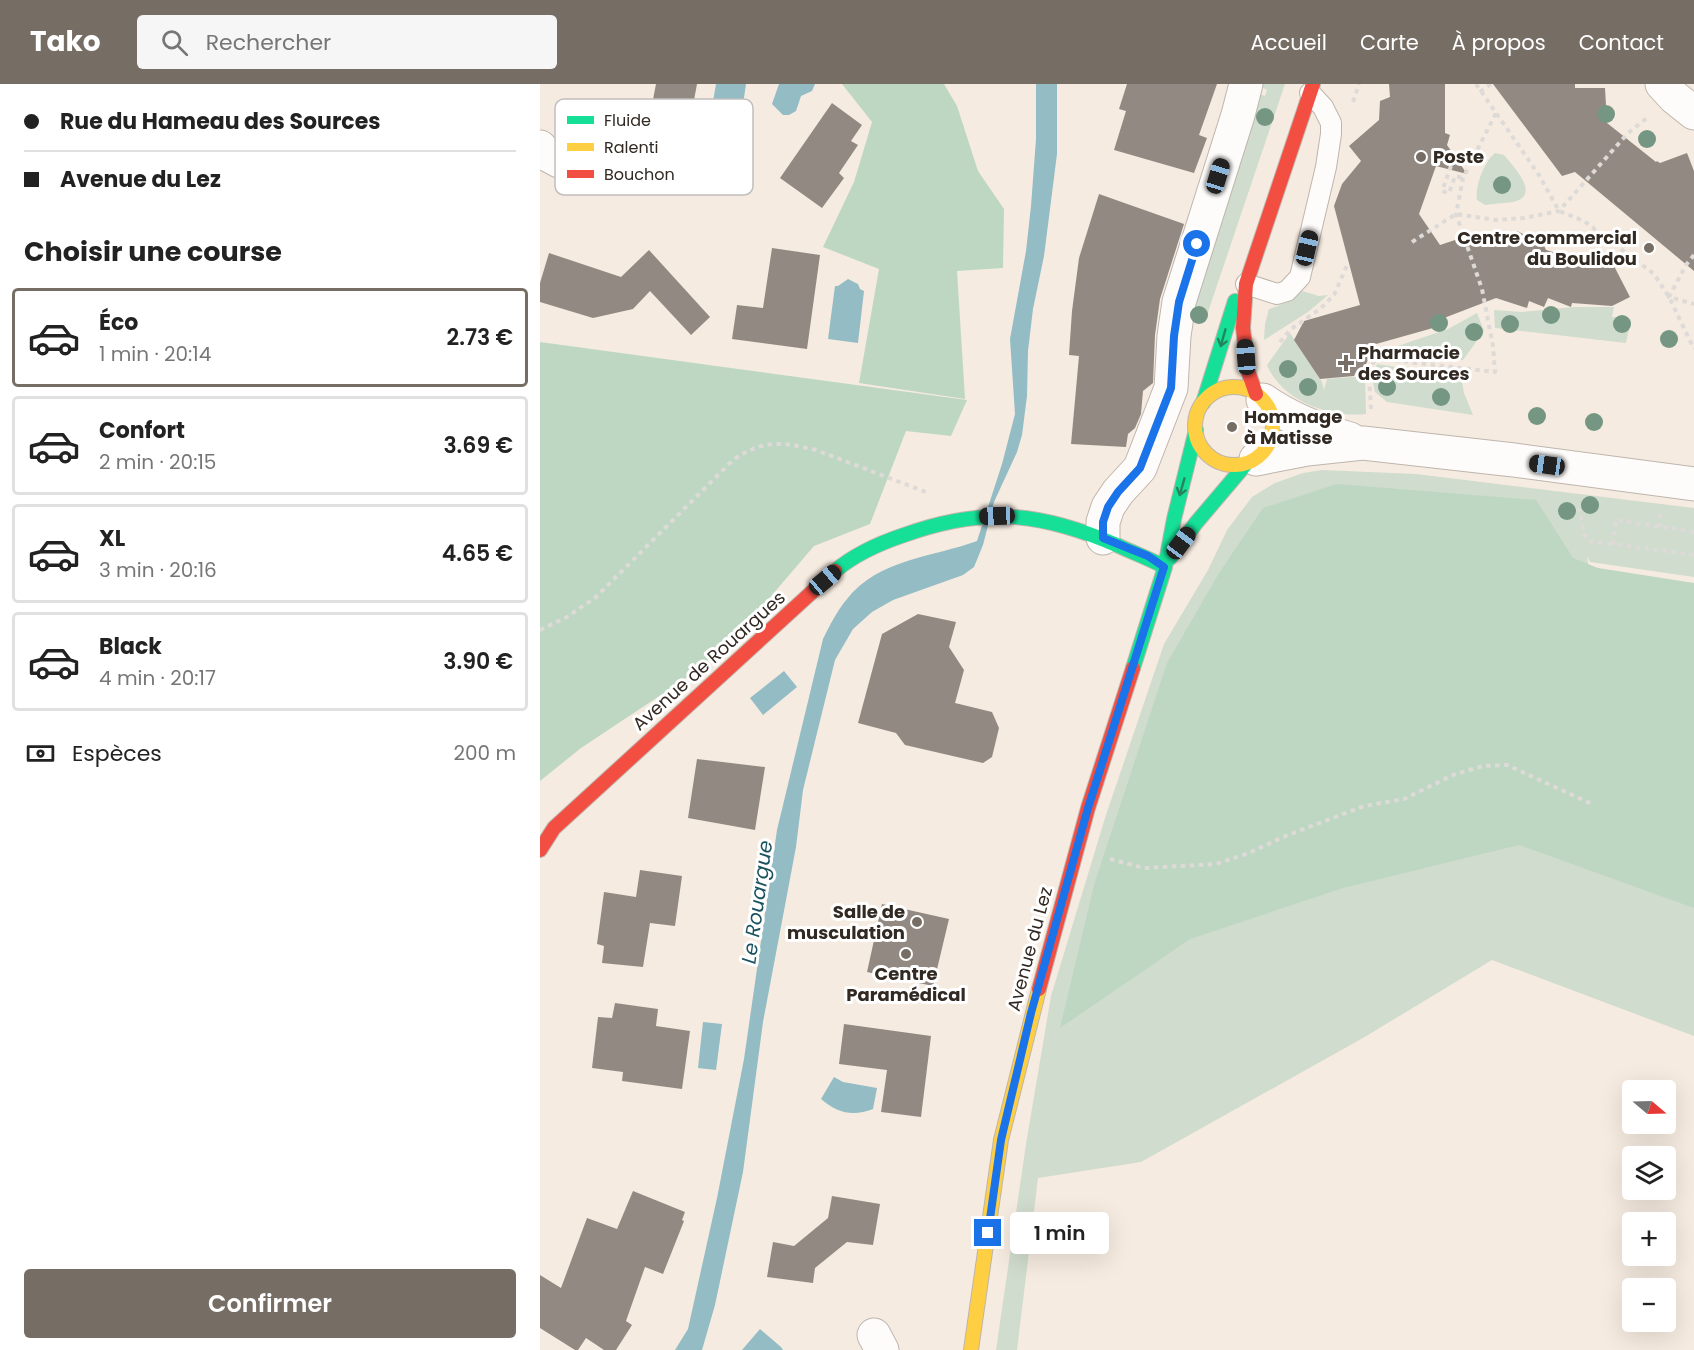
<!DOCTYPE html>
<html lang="fr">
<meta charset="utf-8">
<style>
:root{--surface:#fff;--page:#f6f6f6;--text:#222;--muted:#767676;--line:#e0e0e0;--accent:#766d64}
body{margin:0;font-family:Poppins,sans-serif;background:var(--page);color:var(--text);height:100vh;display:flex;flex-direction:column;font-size:22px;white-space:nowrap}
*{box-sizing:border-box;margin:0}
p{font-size:20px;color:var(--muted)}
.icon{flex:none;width:33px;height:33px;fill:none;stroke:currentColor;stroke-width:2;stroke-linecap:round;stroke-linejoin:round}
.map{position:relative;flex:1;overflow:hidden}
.sheet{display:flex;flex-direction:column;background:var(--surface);width:540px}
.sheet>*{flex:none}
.banner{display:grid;align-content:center;height:132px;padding:0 24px;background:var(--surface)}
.needle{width:39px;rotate:109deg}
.fabs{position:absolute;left:1082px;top:996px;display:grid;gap:12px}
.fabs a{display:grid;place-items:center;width:54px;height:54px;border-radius:6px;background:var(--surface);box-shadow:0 6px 24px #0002;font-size:30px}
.end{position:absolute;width:27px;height:27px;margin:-14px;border:8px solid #1a73e8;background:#fff;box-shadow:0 0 0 3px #fff}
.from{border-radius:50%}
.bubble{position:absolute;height:42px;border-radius:6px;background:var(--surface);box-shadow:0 6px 24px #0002;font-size:20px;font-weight:600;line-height:42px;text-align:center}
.car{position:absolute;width:18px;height:36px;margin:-18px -9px;border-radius:8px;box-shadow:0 0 4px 2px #0007;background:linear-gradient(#222 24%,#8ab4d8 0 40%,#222 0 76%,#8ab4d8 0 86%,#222 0)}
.banner b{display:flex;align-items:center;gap:21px;height:57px;font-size:22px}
.banner b+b{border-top:2px solid var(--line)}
.banner i{width:15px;height:15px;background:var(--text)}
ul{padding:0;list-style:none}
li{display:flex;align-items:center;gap:18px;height:99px;margin:0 12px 9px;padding:0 12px;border:3px solid var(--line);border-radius:6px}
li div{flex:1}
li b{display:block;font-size:22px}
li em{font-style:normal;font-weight:600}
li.on{border-color:var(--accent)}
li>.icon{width:54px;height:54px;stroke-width:1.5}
h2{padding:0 24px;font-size:27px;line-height:72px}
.pay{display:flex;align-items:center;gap:15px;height:66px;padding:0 24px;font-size:22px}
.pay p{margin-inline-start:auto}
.primary-button{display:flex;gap:12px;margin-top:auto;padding:12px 24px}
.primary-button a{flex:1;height:69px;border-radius:6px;background:var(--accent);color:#fff;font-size:24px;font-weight:600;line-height:69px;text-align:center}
header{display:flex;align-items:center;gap:36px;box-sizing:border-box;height:84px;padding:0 30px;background:var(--accent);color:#fff}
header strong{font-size:28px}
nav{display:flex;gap:33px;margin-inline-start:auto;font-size:21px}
.search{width:420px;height:54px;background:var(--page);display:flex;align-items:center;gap:15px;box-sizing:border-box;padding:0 21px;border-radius:6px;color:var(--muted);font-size:22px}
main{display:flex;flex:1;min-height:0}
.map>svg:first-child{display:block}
.green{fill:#d0dccd}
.forest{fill:#bed7c2}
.water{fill:#93bcc5}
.building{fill:#928a82}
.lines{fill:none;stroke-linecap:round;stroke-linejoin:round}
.lane-casing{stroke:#beb5ad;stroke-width:22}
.street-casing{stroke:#beb5ad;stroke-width:35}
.fast-casing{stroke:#beb5ad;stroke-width:16}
.slow-casing{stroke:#beb5ad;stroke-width:16}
.jam-casing{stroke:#beb5ad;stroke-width:16}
.path{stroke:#dddad7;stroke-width:4;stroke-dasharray:4.5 4.5;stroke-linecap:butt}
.lane{stroke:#fefcfa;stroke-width:20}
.street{stroke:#fefcfa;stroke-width:33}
.fast{stroke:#16e098;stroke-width:14}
.slow{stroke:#ffcf43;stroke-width:14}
.jam{stroke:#f24e42;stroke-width:14}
.tree{fill:#749682}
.oneway{stroke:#24845d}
.route{stroke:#1a73e8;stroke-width:8}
.poi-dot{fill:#766d64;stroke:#fff;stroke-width:2}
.labels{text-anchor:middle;stroke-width:6;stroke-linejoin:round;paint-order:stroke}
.poi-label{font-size:18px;font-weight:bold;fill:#312922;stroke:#fff;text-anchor:start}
.street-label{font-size:18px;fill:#312922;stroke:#fff}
.water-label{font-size:20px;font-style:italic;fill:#1b525f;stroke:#fff}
.key{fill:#fff;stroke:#c1bfbd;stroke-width:1.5}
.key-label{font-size:16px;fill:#312922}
</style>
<header>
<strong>Tako</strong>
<div class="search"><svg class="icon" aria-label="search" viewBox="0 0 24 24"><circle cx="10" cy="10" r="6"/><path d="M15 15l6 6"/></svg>Rechercher</div>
<nav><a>Accueil</a><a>Carte</a><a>À propos</a><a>Contact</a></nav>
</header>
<main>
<section class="sheet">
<div class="banner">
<b><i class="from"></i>Rue du Hameau des Sources</b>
<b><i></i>Avenue du Lez</b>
</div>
<h2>Choisir une course</h2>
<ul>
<li class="on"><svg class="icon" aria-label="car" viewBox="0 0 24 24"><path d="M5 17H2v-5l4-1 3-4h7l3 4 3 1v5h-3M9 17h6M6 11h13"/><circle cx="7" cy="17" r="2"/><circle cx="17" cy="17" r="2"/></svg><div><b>Éco</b><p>1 min · 20:14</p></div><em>2.73 €</em></li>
<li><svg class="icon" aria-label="car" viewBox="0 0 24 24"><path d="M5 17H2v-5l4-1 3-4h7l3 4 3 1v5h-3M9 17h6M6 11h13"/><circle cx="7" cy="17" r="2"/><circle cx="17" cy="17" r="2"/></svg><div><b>Confort</b><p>2 min · 20:15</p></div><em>3.69 €</em></li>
<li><svg class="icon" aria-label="car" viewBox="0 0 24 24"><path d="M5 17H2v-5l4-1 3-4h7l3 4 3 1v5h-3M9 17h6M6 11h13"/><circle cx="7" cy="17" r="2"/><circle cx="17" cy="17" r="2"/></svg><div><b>XL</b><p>3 min · 20:16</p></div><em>4.65 €</em></li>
<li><svg class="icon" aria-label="car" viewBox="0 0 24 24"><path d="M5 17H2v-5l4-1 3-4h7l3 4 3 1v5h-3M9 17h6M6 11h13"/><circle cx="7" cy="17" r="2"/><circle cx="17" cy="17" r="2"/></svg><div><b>Black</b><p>4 min · 20:17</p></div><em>3.90 €</em></li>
</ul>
<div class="pay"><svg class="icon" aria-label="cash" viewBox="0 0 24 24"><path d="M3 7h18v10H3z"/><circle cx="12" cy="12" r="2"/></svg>Espèces<p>200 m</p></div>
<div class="primary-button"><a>Confirmer</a></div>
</section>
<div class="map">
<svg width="1154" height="1266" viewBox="0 0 1154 1266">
<rect width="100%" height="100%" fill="#f6ebe0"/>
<path class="green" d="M722,0H745L666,234L653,236L662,191L719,10L725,12L727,6L722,3Z
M955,69L964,71C971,80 998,106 979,116C970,120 955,119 945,121L937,116C935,102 944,78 955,69Z
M762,207L779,212L788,211L768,228L724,256L725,240L729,225L751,217Z
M1034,223H1074L1072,233L1091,235L1086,259L955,244L954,226L982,228Z
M937,229L944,247L923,276L849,268V265L908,245Z
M750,249L782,298L784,306L787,295L825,292L826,330C790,334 742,317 727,281Z
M837,280L921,293L924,309L933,331L847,318L835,308L832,294Z
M782,386L876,390L1154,424V493L1050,478L1047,472L1061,560L1154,708V952L952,876L823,954L601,1078L498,1094L477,1266H456L486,1060L511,912L565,734L624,560L668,486L687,446L712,413L735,399L763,389Z"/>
<path class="forest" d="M302,0H404L417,22L438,87L464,125L463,184L417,187L425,315L319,299L339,185L283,163L314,98L332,38Z
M0,258L427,316L411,352L366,347L330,440L274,462L220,525L160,585L41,664L0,697Z
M797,400L996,416L1033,474L1058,484L1154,499V824L979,761L803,804L650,855L520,944L554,801L627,579L679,489L723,424Z"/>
<path class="water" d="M176,0H206L201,34L192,33L188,38L184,37L179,31L171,29Z
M239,0H275L272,7L261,12L256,27L249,31H243L232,20Z
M496,0H517V70L504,172L493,225L488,267L487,312L482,351L477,368L454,418L443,461L434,483L423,491L353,516L332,528L313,545L295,576L263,706L256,763L223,938L203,1088L175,1221L162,1266H135L148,1245L177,1114L204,975L237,746L283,555C290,541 297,527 307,515C338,475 394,473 437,457L462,380L475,330L470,255L486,167L491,122L496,55Z
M308,195L318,200L320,205L324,207L318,259L288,255L295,202H298Z
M244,587L257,603L223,631L210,614Z
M163,938L182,940L176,986L158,984Z
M294,993L303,998L337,1004L333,1025C313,1033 297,1029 281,1015Z
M220,1245L241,1263L243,1266H202Z"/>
<path class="building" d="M116,0H157L146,59L180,65L173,99L145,94L146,89L136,86V79L102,72Z
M587,0H677L659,51L667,54L654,89L574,66L586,27L579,25Z
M849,0H905V49L910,51L907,61L927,90L896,82L879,130L900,161L936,149L973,159L977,147L989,153L998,149L1006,166L1045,178L1047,171L1074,182L1090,213L1072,222L1032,219L1031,223L1008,214L1004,223L989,217L987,224L956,214L891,239L893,244L836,260L823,286L816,288L814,292L780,295L754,256L764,237L820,221L794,122L802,100L821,77L809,62L839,36L840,17L850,13Z
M953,0H1035V4H1065L1067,39L1116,78L1117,77L1120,79L1147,69L1154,87V187L1035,88L1022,92Z
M292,19L322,41L311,57L318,61L299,89L304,94L282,124L240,94Z
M559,110L644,140L620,215L615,251L613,299L603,307L601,330L595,344L588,350L586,363L531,360L539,272L529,271L532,227L539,174Z
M232,164L280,171L267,265L192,255L197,221L223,224Z
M109,166L170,233L151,251L110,207L93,225L53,234L0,218V199L9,169L81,193Z
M378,530L416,538L409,563L424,586L415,619L452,628L459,644L452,673L443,679L365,661L356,649L318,639L342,550Z
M157,675L225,683L215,746L148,734Z
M100,786L142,792L135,842L110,839L103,883L62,879L64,862L57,860L64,808L96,813Z
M342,820L409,835L393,902L327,888Z
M75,919L118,925L116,942L150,947L142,1005L82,997L83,988L52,984L58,933L72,934Z
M304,940L391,952L381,1033L341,1028L347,986L299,980Z
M93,1107L145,1128L142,1136L144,1137L123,1190L105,1183L86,1237L92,1241L76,1266H64L46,1254L38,1266H35L0,1244V1191L21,1204L47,1134L77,1145Z
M292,1112L340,1120L333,1161L307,1158L275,1184L273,1199L227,1193L233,1158L254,1162L288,1134Z"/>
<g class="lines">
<defs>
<path id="lane" d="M706,200L737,210L747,207L760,193L786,83L791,50V39L783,23L770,9"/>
<path id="street" d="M1122,0L1134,13L1154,29
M0,63L6,70L19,77
M723,316C750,335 778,346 810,355
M716,375L767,365L823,359L974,376L1154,400
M563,454V438L568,423L578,408L600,384L631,304L634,252L639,218L698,31L706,0
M334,1251L342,1266"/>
<path id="fast" d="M663,319L695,217
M630,474L656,439L706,380
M295,487C315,470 340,459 364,451C445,422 501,428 579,462C594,469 610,475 625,483
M593,584L625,483L634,435L656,346"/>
<path id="slow" d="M655 342a39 39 0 1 1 78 0a39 39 0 1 1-78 0Z
M431,1266L461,1056L499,905"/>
<path id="jam" d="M716,310L708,287L703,244L706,200L773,0
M0,766L14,744L295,487
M499,905L548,724L593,584"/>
</defs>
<use href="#lane" class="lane-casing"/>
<use href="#street" class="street-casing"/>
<use href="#fast" class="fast-casing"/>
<use href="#slow" class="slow-casing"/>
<use href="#jam" class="jam-casing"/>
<path class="path" d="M936,0L999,91L1019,127L1044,137L1114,190L1129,213L1154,265
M940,8L951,0
M813,18L819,0
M911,82L902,107L909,109L915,92L923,94
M872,158L916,130L956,136L984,134L1019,127L1088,49L1107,34
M1154,171L1146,181L1129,213L1154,220
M740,258L751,245L780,225L794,211L808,179
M831,325L829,292L835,274L955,288L953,262L942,205L916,130L923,94L956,29
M1029,420L1040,427L1044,450L1049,457L1073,460
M1119,443L1120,429
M1154,448L1076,436L1073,460L1154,471
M0,546L27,533L56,513L193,376C224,355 241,358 276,366L386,408
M570,775L604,784L676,780L709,769L743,753L824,722L864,715L913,691L943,682L967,681L1054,721"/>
<use href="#lane" class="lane"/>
<use href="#street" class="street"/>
<use href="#fast" class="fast"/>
<use href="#slow" class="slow"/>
<use href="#jam" class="jam"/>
</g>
<g class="tree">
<circle cx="1066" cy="30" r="9"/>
<circle cx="725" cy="33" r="9"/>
<circle cx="1107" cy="55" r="9"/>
<circle cx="962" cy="101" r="9"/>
<circle cx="659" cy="231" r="9"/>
<circle cx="1011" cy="231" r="9"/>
<circle cx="899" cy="239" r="9"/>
<circle cx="970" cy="240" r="9"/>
<circle cx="1082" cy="240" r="9"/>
<circle cx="934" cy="248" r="9"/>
<circle cx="1129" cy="255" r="9"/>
<circle cx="748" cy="285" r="9"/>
<circle cx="768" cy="303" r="9"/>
<circle cx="847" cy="303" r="9"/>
<circle cx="901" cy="313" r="9"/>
<circle cx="997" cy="332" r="9"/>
<circle cx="1054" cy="338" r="9"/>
<circle cx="1050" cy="421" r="9"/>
<circle cx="1027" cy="427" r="9"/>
</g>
<defs><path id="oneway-shaft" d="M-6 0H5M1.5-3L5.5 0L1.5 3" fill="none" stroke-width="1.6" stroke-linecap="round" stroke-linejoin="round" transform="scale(1.5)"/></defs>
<g class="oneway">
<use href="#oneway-shaft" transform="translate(683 254) rotate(106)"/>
<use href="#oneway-shaft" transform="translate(642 403) rotate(106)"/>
</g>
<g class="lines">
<path class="route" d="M448,1149L461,1056L491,929L548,724L624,483L608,472L563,454V438L568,423L578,408L600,384L631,304L634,252L639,218L657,160"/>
</g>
<g class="poi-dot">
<circle cx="881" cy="73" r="6"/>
<circle cx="1109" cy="164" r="6"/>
<path d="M803 270h6v6h6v6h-6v6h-6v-6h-6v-6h6z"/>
<circle cx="692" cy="343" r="6"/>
<circle cx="377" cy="838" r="6"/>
<circle cx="366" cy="870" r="6"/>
</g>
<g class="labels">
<g class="poi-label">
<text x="893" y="79">Poste</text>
<text x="1097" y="160" text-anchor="end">Centre commercial<tspan x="1097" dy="21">du Boulidou</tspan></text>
<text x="818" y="275">Pharmacie<tspan x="818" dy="21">des Sources</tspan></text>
<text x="704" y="339">Hommage<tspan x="704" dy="21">à Matisse</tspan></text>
<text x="365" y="834" text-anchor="end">Salle de<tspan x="365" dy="21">musculation</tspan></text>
<text x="366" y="896" text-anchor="middle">Centre<tspan x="366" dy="21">Paramédical</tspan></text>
</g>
<g class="street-label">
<text transform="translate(169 577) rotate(-42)" y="6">Avenue de Rouargues</text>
<text transform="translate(490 865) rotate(-75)" y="6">Avenue du Lez</text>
</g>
<g class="water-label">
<text transform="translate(217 818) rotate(-82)" y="7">Le Rouargue</text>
</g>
</g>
<rect x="15" y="15" width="198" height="96" rx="9" class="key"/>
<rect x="27" y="32" width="27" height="8" fill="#16e098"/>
<rect x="27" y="59" width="27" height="8" fill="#ffcf43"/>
<rect x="27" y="86" width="27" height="8" fill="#f24e42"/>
<g class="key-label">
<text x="64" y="42">Fluide</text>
<text x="64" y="69">Ralenti</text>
<text x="64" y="96">Bouchon</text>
</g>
</svg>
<div class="fabs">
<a><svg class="needle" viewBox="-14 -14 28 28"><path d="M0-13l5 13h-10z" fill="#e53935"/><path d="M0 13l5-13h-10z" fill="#767676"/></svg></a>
<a><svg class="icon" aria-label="layers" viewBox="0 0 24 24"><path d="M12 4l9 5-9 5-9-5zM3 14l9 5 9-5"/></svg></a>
<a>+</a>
<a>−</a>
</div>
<i class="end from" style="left:657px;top:160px"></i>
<i class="end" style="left:448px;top:1149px"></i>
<div class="bubble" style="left:470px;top:1128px;width:99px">1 min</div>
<i class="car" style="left:678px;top:92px;rotate:17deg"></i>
<i class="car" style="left:767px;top:164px;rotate:13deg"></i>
<i class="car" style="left:706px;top:273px;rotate:356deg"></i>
<i class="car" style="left:1007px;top:381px;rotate:278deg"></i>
<i class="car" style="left:457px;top:432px;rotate:268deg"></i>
<i class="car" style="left:641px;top:459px;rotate:37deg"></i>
<i class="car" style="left:285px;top:496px;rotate:50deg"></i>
</div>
</main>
